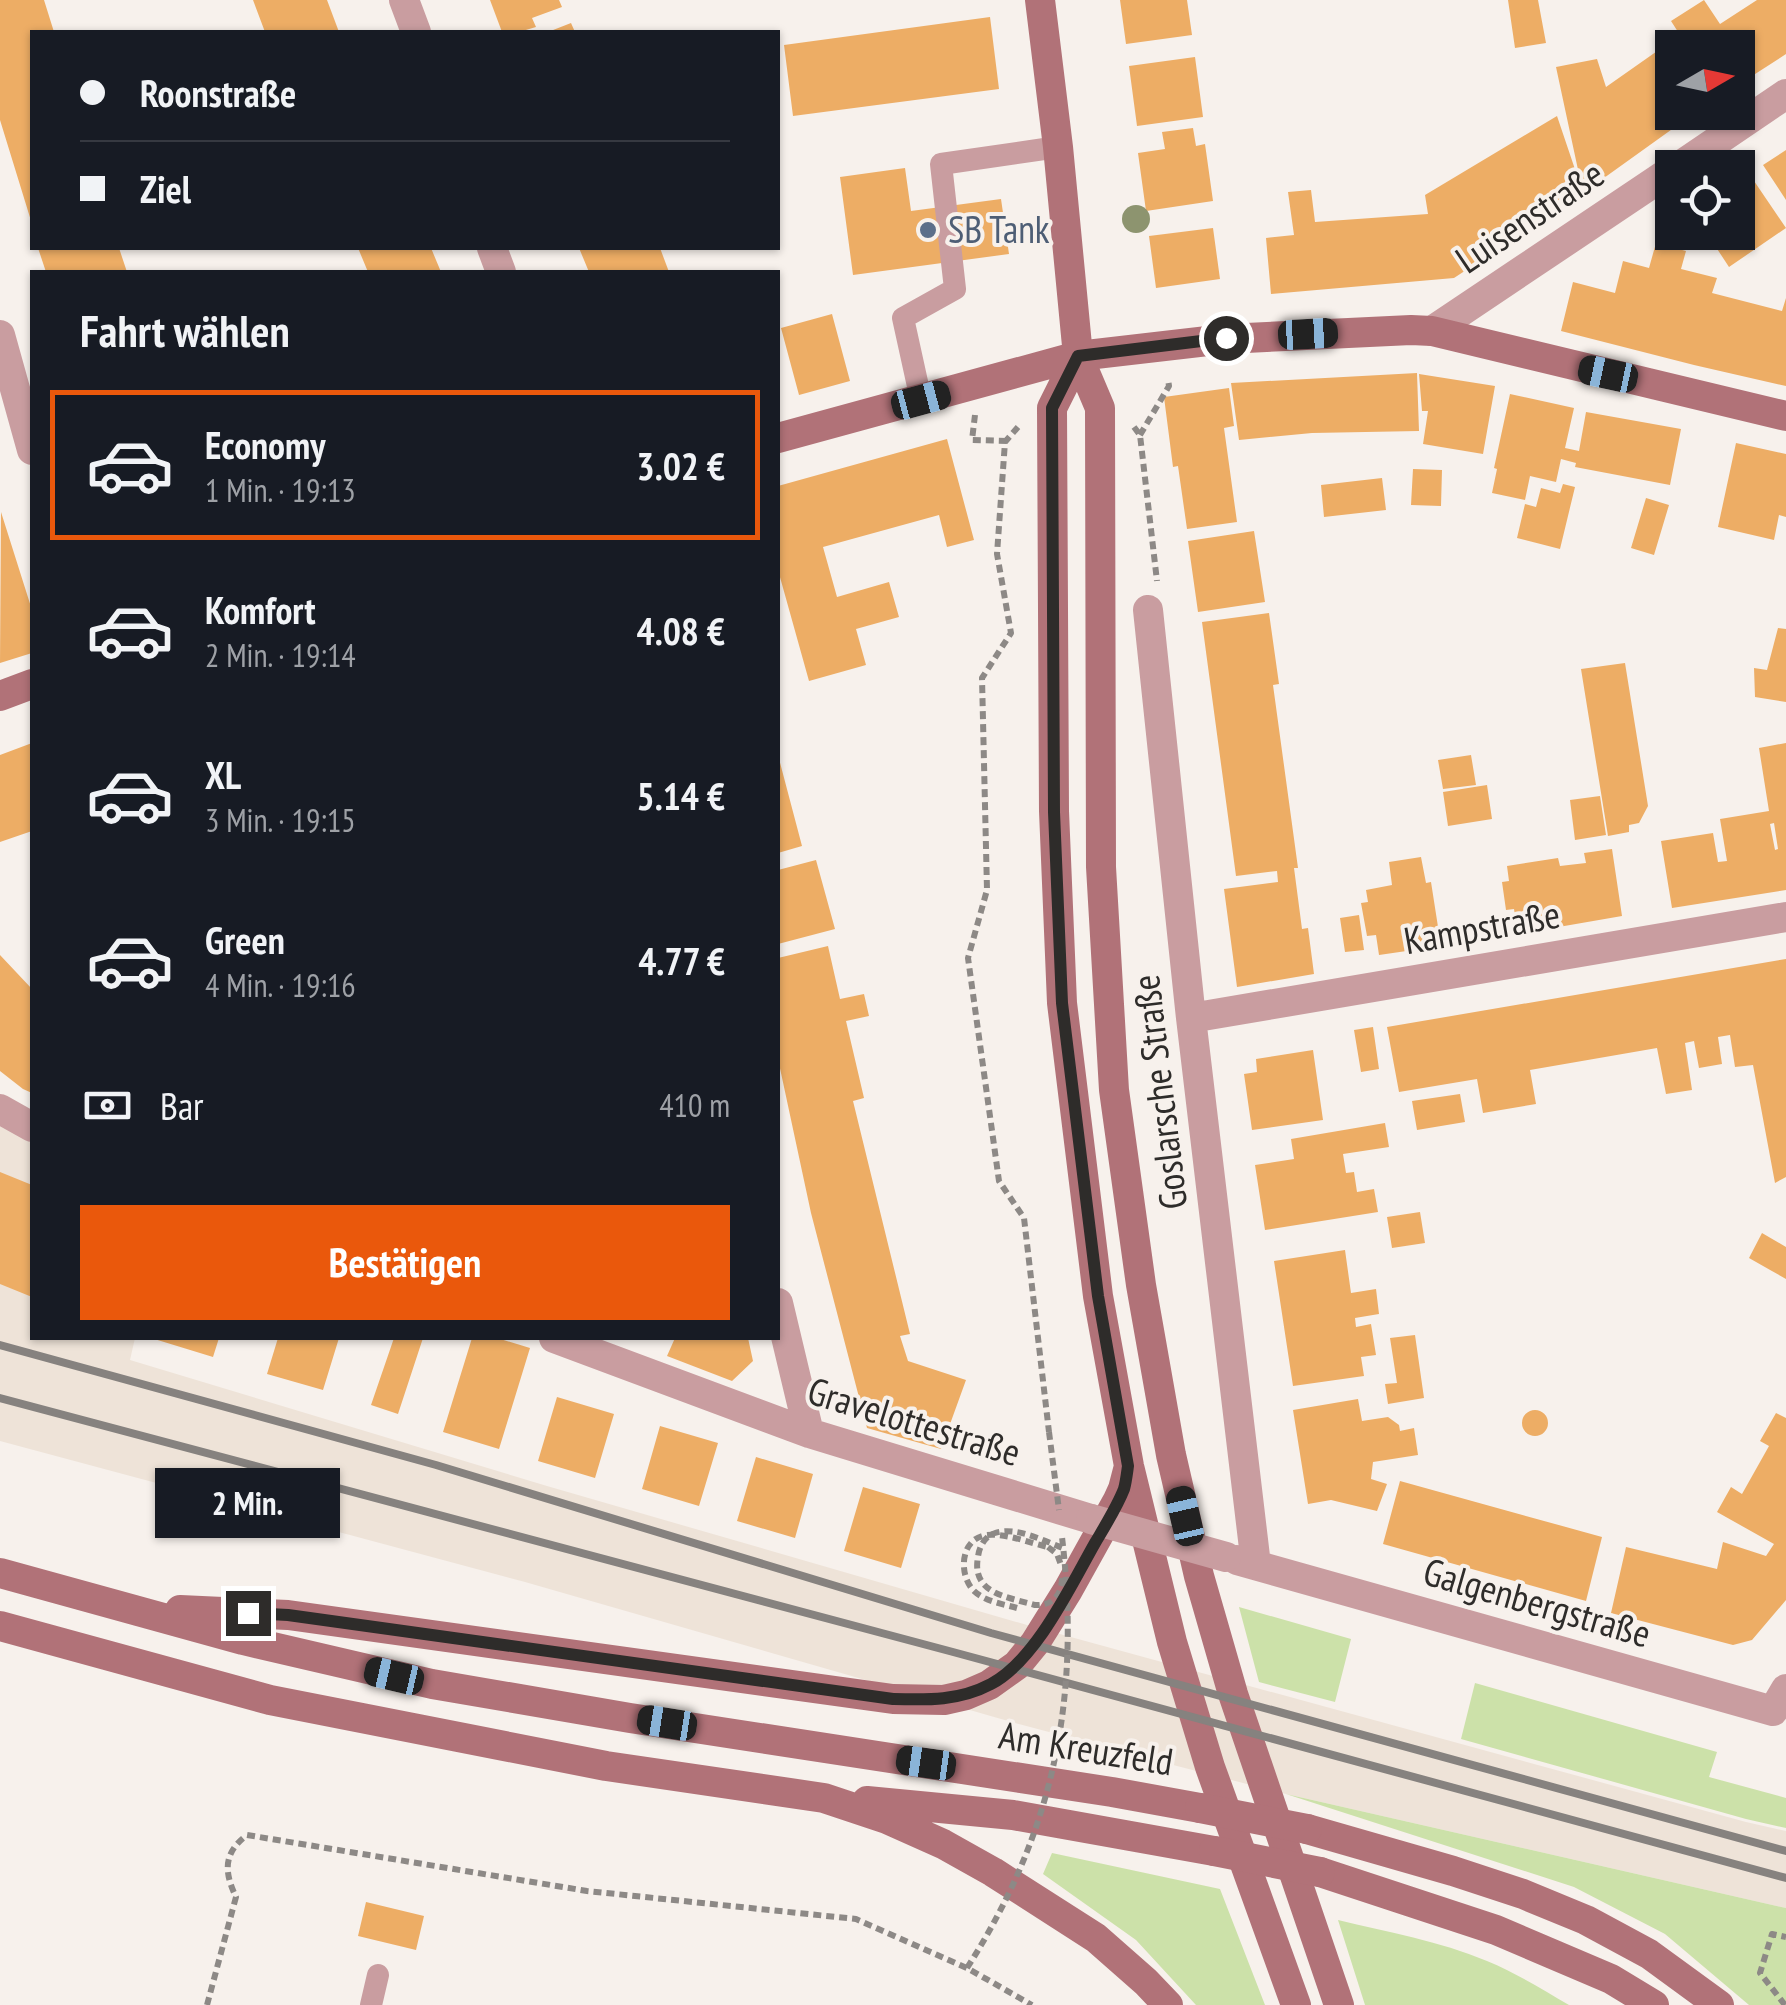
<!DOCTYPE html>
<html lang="de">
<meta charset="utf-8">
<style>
:root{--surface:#171b24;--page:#20242c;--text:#f1f3f6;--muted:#9ea1a6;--line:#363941;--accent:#ea580c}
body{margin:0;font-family:"PT Sans Narrow",sans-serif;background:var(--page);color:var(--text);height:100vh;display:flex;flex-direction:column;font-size:38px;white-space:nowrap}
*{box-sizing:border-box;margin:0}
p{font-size:32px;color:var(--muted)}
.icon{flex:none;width:55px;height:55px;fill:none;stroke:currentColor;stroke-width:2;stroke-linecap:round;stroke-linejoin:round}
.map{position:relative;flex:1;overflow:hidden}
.panel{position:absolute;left:30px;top:270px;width:750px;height:1070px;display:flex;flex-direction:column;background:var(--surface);border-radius:0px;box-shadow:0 2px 8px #0004}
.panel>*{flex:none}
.top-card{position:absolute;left:30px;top:30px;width:750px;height:220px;border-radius:0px;box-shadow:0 2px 8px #0004;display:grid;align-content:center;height:220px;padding:0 50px;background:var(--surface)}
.needle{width:65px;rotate:81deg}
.tools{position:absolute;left:1655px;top:30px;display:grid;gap:20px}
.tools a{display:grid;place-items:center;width:100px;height:100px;border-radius:0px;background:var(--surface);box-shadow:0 2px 8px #0004;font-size:50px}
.end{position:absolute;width:45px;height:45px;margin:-22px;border:12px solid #2e2c2a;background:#fff;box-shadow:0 0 0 5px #fff}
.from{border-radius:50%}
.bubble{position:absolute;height:70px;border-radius:0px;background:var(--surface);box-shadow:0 2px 8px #0004;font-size:32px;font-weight:800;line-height:70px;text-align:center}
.car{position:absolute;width:30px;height:60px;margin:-30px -15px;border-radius:12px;box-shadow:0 0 8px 2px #0007;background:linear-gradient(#222 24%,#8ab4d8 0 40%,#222 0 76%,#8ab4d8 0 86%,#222 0)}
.top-card b{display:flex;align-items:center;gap:35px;height:95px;font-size:38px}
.top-card b+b{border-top:2px solid var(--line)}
.top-card i{width:25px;height:25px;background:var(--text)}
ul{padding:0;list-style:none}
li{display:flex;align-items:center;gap:30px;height:150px;margin:0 20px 15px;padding:0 30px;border:5px solid transparent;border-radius:0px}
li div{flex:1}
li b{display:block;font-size:38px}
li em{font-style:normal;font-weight:800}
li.current{border-color:var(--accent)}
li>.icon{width:90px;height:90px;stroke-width:1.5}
h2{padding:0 50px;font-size:45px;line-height:120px}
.pay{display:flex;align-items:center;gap:25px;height:110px;padding:0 50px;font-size:38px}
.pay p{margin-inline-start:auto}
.cta{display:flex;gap:20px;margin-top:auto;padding:20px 50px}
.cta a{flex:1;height:115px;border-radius:0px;background:var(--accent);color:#fff;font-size:40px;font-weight:800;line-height:115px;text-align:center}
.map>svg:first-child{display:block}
.built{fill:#eee3d8}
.green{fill:#cce1a9}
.building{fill:#edad65;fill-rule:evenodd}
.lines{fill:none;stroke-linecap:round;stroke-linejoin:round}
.path{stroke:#8d8986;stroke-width:6;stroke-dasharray:8 5;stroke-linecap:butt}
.lane{stroke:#c99da0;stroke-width:22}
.street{stroke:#c99da0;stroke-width:30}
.secondary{stroke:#b17278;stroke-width:30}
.rail{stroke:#86827f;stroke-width:8}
.path-bridge{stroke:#8d8986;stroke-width:6;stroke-dasharray:8 5;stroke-linecap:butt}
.street-bridge{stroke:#c99da0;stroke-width:30}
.secondary-bridge{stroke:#b17278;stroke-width:30}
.tree{fill:#8d946f}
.route{stroke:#2e2c2a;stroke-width:12}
.service-dot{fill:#5c6f8a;stroke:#f7f1ec;stroke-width:4}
.labels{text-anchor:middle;stroke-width:8;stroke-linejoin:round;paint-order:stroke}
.street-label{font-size:38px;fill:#2e2c2a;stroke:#f7f1ec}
.service-label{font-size:38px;fill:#4e5e75;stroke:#f7f1ec;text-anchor:start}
</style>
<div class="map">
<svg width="1786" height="2005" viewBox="0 0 1786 2005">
<rect width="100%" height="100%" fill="#f7f1ec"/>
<path class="built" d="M0,1120L32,1136V1338H135L130,1360L547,1486L1027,1625L1746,1822L1786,1831V1908L1286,1794L1177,1766L1015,1723L525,1582L0,1441Z"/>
<path class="green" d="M1239,1607L1351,1639L1335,1702L1259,1682Z
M1475,1683L1717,1752L1709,1777L1786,1798V1828L1746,1819L1461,1739Z
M1286,1794L1786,1908V2005H1749L1665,1934L1574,1887Z
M1052,1853L1220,1889L1265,2005H1196L1136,1940L1043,1874Z
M1338,1920C1388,1932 1439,1941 1487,1961C1516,1973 1542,1989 1569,2005H1365Z"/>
<path class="building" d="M0,0H44L54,32H32V224L0,120Z
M253,0H327L339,32H265Z
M490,0H559L562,7L532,18L536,27L519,32H502Z
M1120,0H1187L1192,35L1126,44Z
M1508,0H1538L1546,43L1515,48Z
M1704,0L1720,24L1757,0H1786V54L1738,85V48H1672V112H1696L1583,193L1454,278L1271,294L1266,238L1294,235L1288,192L1311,190L1315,222L1428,214L1425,195L1557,116L1583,193L1556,67L1597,59L1606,87L1680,35L1671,21Z
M990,17L999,89L793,116L784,45Z
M571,23L575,32H548Z
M1195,57L1203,117L1137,126L1129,66Z
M1193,128L1196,146L1205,144L1213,201L1146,211L1138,153L1165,149L1162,132Z
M1786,150V200L1763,165Z
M905,168L911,211L1001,199L1009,254L853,275L840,177Z
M1750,175L1786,228L1729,267L1706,232H1738V184Z
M1213,228L1220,279L1156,288L1149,236Z
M1656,243L1686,251L1681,269L1717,278L1712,293L1782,311L1786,298V386L1694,365L1561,331L1573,282L1615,293L1623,261L1649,268Z
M38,248H119L127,272H46Z
M358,248H431L441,272H368Z
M579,248H660L669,272H589Z
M832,314L850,381L799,395L781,328Z
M1417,373L1419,431L1312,433L1239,440L1231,383Z
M1419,374L1495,386L1483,454L1423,444L1428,411H1422Z
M1229,388L1234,426L1224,428L1237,522L1187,529L1178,466L1173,467L1164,397Z
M1510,394L1574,408L1565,448L1579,451L1586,412L1681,429L1670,485L1575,467L1576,463L1561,459L1556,482L1530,476L1525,500L1492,493L1497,469L1494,468Z
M947,439L974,540L947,547L939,515L823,547L837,597L889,582L899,617L856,629L866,665L809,681L778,570V486Z
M1736,443L1786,454V517L1779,515L1774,540L1718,527Z
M1413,469L1442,470L1441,506L1411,505Z
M1382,478L1386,510L1324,517L1321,485Z
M1563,484L1575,487L1560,549L1517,538L1525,504L1536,507L1541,488L1560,493Z
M1646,498L1669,505L1654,555L1631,548Z
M1,512L32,610V653L0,663Z
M1254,531L1265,602L1198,612L1188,541Z
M1269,613L1279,684L1273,685L1298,868H1294L1302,929L1308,928L1314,974L1237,987L1224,889L1278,882L1277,871L1236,876L1202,622Z
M1778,628L1786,629V702L1755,697L1754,668L1767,670Z
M1625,663L1648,806L1639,823L1629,825V832L1608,836L1581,669Z
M32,743V831L0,842V755Z
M1786,743V890L1672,908L1661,841L1713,833L1718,862L1727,861L1720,819L1769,811L1759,748ZM1774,823L1778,849L1775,850L1770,824Z
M778,755L802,846L778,853Z
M1471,755L1476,785L1443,789L1438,760Z
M1487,785L1492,819L1448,826L1443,792Z
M1600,796L1606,835L1575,840L1570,800Z
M1612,849L1622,916L1518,934L1514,909L1506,910L1502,882L1509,881L1507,866L1558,858L1560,866L1586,863L1584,853Z
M1421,857L1426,883L1431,882L1441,946L1379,955L1376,935L1367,936L1361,903L1368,902L1366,890L1392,885L1389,862Z
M816,860L835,929L778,944V870Z
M1359,915L1364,950L1345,952L1340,918Z
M828,946L840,999L864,994L869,1016L846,1021L864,1098L853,1101L910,1334L900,1336L908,1361L966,1380L941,1449L867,1428L811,1213L778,1059V958Z
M0,955L32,989V1093L23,1089L0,1071Z
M1786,959V1177L1775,1183L1753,1065L1735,1067L1730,1035L1718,1037L1722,1064L1699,1068L1694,1041L1685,1043L1692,1090L1666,1094L1657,1048L1530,1070L1536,1104L1483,1113L1477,1079L1399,1092L1387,1027Z
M1373,1027L1379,1069L1361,1072L1354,1030Z
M1313,1050L1323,1120L1252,1130L1244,1074L1257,1072L1256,1059Z
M1460,1094L1465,1122L1417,1130L1412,1101Z
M1385,1123L1389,1147L1343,1154L1346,1173L1354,1172L1357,1192L1374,1189L1378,1212L1265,1230L1255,1165L1294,1159L1291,1139Z
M0,1172L32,1185V1297L0,1284Z
M1420,1212L1425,1243L1392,1248L1387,1217Z
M1762,1233L1786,1247V1279L1749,1258Z
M1345,1250L1351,1293L1376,1289L1379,1314L1355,1318L1356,1327L1371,1324L1376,1355L1361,1357L1364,1376L1293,1386L1274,1261Z
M1415,1335L1424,1398L1388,1404L1385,1384L1397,1383L1390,1338Z
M151,1338H219L213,1357Z
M278,1338H339L323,1390L267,1374Z
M394,1338H423L398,1414L371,1405Z
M472,1338H497L530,1348L499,1449L443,1432Z
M675,1338H748L753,1361L732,1381L667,1356Z
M557,1397L614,1414L595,1478L538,1461Z
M1358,1399L1362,1421L1388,1417L1399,1425L1400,1431L1414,1428L1418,1455L1373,1462L1371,1479L1387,1484L1377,1511L1331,1500L1308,1504L1293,1410Z
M1522 1423a13 13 0 1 1 26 0a13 13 0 1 1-26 0Z
M1776,1413L1786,1418V1600L1752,1640L1733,1645L1611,1613L1626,1547L1717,1569L1723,1542L1766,1556L1774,1544L1717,1512L1731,1487L1742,1494L1769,1446L1760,1441Z
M660,1426L718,1443L699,1506L642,1489Z
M756,1457L813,1474L795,1538L737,1521Z
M1400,1481L1602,1537L1586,1601L1383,1544Z
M863,1487L920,1504L901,1568L844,1551Z
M366,1902L424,1916L416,1950L358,1936Z"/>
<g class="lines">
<path class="path" d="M975,415L972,440L1009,441
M1018,427L1005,442L997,554L1011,633L982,678L987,890L968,958L999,1181L1024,1218L1049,1432
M1134,427L1140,435L1157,581
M1140,435L1169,386L1168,379
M1017,1608C1003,1604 986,1602 974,1591C958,1575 960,1538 987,1535C1006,1533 1030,1543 1048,1547
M207,2005L236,1897C224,1872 223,1853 247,1835L587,1891L856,1919L967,1968L1032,2005
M1785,2005L1760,1973L1772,1934L1786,1937"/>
<path class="lane" d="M921,400L903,318L955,289L941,164L1058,147
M371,2005L378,1975"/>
<path class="street" d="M404,0L416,32
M1677,168L1786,94
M492,248L501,272
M1432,331L1672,170
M0,335L32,450
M1148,610L1191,1018L1256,1565
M1191,1018L1786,917
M0,1109L32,1127
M778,1303L809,1433
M554,1338L809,1433L1091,1519
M1237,1560L1773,1711L1786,1689"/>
<path class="secondary" d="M1040,0L1058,147L1078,356L1100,408L1101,867L1114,1090L1141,1285L1171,1455L1199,1576L1233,1694L1339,2005
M1078,356L1052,408L1054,811L1062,1003L1098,1296L1129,1466L1172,1642L1210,1767L1296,2005
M778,438L1078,356L1225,339L1411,330L1432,331L1786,416
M0,696L32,684
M0,1573L243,1640L432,1684L630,1718L1112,1792L1200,1808
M180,1610L288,1615L893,1699L944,1700L966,1695L989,1685L1017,1665L1035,1643L1068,1590L1118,1500L1123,1489L1129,1466
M0,1626L270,1700L606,1766L824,1798L887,1819L943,1844L993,1872L1096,1938L1146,1982L1168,2005
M867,1801L1013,1815L1214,1851
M1307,1829L1453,1871L1523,1894L1586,1920L1649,1954L1719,2005
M1320,1872L1496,1930L1611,1979L1654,2005"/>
<path class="rail" d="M0,1345L436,1465L991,1633L1786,1851
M0,1398L953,1652L1786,1878"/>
<path class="path-bridge" d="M1049,1432L1059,1510
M1048,1547L1057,1554L1061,1565
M1062,1578C1062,1594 1053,1606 1035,1605C1008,1597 971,1594 978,1557C979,1547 985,1536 995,1533C1016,1526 1044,1541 1063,1548
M967,1968C1054,1832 1081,1697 1062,1537"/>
<path class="street-bridge" d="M1091,1519L1226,1557"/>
<path class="secondary-bridge" d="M1200,1808L1307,1829
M1214,1851L1320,1872"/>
</g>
<circle class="tree" cx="1136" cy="219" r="14"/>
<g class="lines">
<path class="route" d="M248,1613L288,1615L893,1699C928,1700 959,1701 991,1684C1036,1660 1070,1587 1095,1543C1105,1526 1117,1507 1124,1489C1126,1482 1127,1473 1128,1466L1098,1296L1062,1003L1054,812L1052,408L1078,356L1226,338"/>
</g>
<circle class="service-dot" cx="928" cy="230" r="10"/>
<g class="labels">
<g class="street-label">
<text transform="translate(1530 217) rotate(-34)" y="13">Luisenstraße</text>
<text transform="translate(1482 928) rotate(-10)" y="13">Kampstraße</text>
<text transform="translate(1160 1092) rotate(-97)" y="13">Goslarsche Straße</text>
<text transform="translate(914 1422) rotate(17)" y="13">Gravelottestraße</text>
<text transform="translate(1537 1603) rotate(16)" y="13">Galgenbergstraße</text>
<text transform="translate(1086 1749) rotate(9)" y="13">Am Kreuzfeld</text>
</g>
<g class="service-label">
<text x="948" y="243">SB Tank</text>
</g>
</g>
</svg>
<div class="tools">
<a><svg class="needle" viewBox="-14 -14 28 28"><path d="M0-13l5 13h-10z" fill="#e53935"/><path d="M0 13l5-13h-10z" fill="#9ea1a6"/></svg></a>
<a><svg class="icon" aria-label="locate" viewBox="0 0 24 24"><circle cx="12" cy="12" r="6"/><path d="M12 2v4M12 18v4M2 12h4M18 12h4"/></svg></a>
</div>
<i class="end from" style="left:1226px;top:338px"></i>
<i class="end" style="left:248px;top:1613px"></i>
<div class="bubble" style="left:155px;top:1468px;width:185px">2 Min.</div>
<i class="car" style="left:1308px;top:334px;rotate:87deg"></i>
<i class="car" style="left:1608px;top:374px;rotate:282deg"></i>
<i class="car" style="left:921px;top:400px;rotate:75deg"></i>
<i class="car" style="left:1185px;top:1516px;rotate:347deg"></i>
<i class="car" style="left:394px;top:1676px;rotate:283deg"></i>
<i class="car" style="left:667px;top:1723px;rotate:279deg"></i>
<i class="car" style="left:926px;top:1763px;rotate:278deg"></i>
<div class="top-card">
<b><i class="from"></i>Roonstraße</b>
<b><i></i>Ziel</b>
</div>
<section class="panel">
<h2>Fahrt wählen</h2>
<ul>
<li class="current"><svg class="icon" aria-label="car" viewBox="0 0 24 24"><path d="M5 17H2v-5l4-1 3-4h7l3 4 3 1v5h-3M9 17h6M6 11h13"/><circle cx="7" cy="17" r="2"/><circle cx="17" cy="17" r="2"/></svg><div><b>Economy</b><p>1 Min. · 19:13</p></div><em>3.02 €</em></li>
<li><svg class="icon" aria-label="car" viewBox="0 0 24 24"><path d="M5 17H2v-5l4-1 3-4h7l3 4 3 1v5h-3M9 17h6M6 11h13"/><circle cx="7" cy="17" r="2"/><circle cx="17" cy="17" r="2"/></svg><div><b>Komfort</b><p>2 Min. · 19:14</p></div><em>4.08 €</em></li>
<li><svg class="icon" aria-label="car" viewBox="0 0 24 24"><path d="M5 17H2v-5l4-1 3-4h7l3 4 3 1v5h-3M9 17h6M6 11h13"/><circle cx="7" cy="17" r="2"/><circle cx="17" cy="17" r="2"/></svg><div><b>XL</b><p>3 Min. · 19:15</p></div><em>5.14 €</em></li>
<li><svg class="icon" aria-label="car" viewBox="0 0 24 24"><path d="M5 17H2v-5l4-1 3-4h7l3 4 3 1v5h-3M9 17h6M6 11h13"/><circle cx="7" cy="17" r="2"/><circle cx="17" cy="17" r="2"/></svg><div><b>Green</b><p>4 Min. · 19:16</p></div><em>4.77 €</em></li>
</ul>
<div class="pay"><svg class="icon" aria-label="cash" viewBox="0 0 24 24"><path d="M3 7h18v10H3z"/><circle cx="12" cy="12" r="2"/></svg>Bar<p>410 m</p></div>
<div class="cta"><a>Bestätigen</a></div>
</section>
</div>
